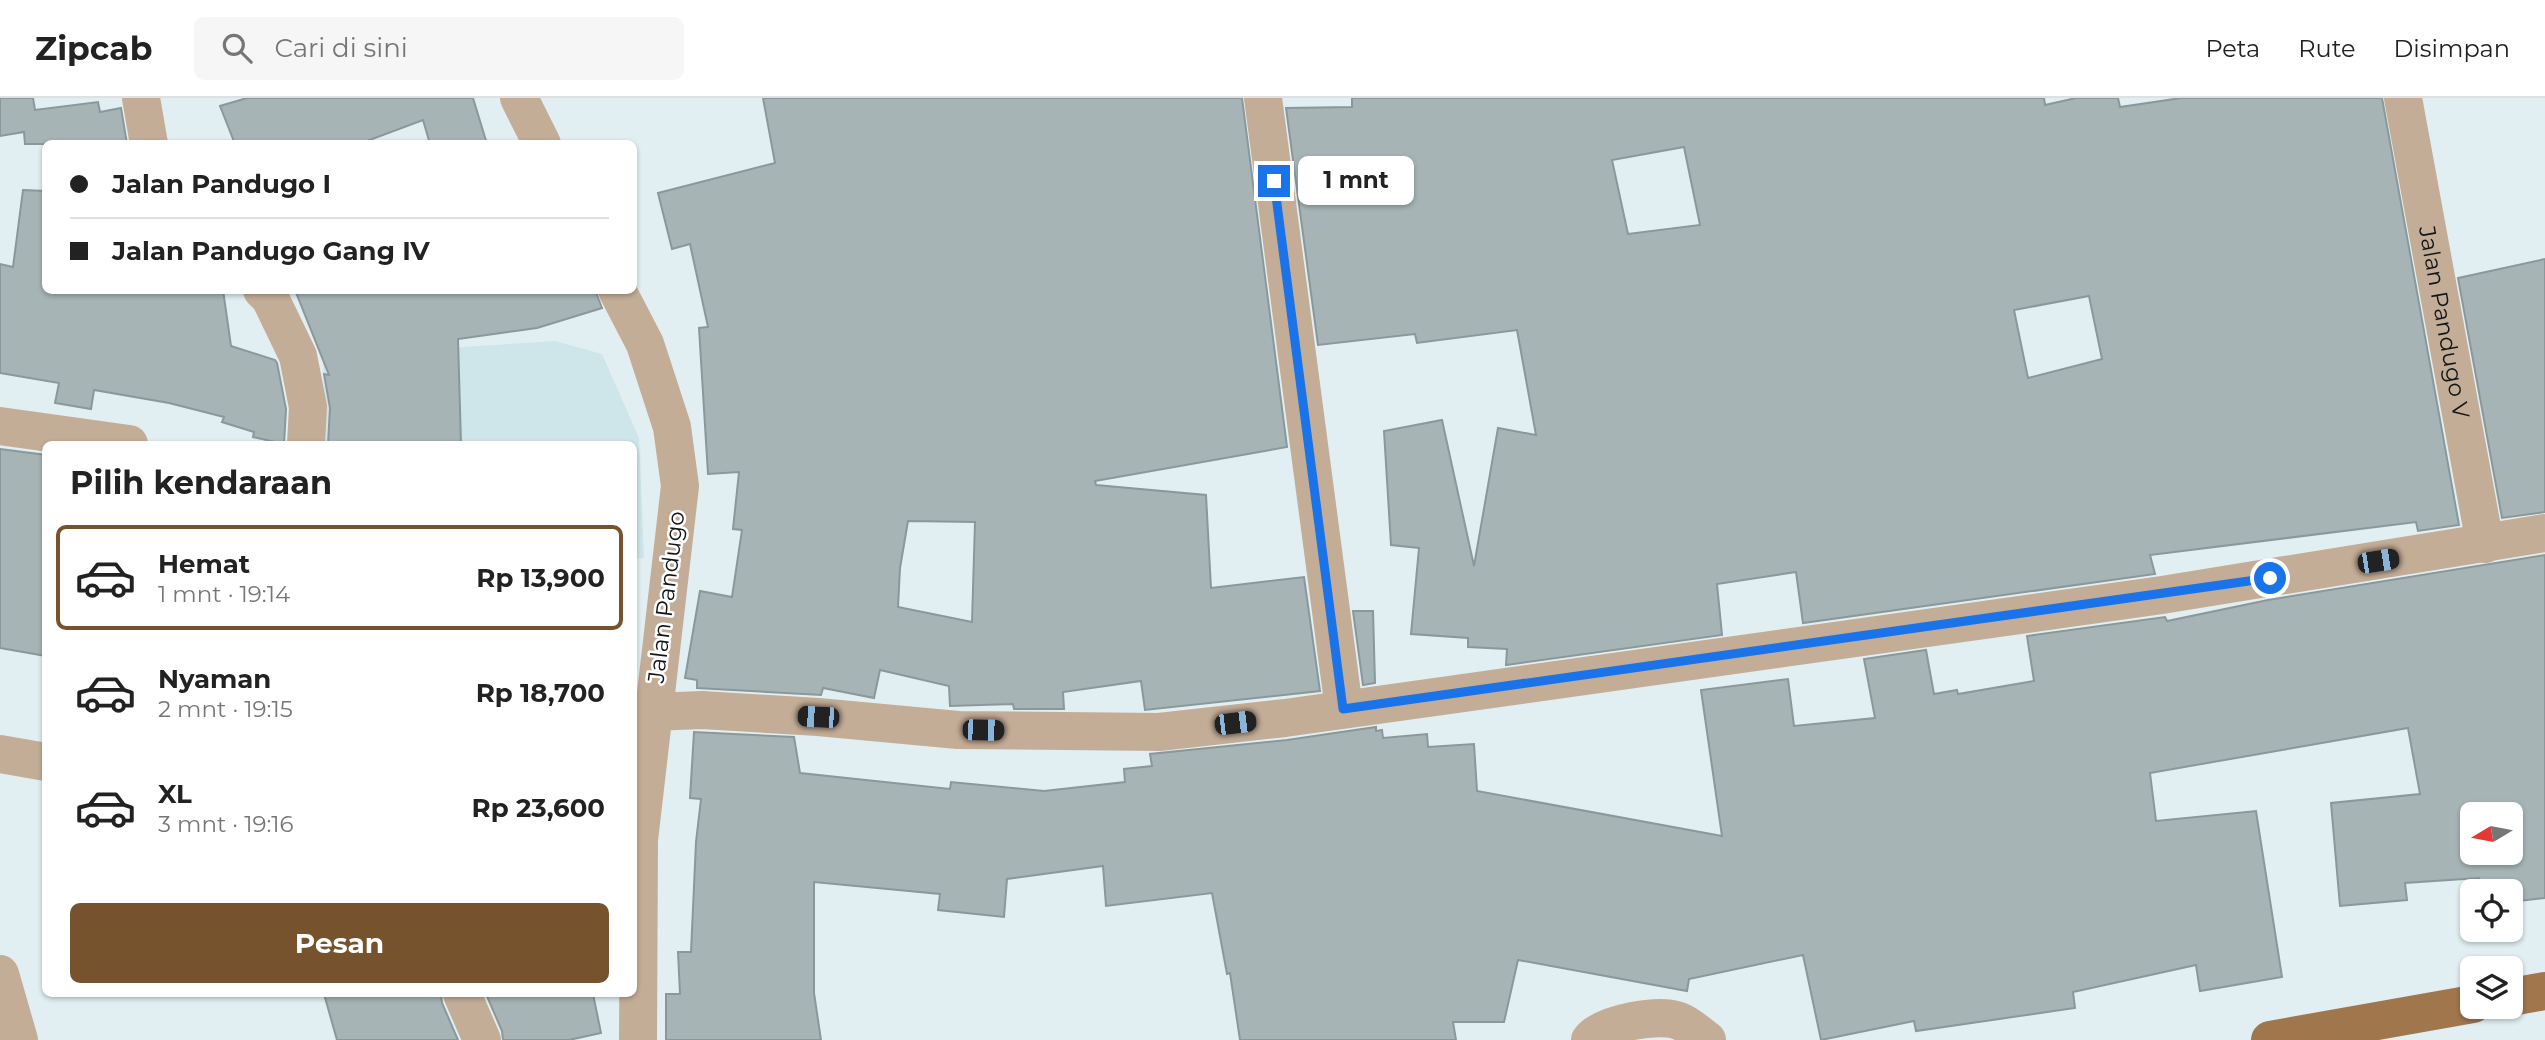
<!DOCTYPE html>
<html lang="id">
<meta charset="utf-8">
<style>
:root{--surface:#fff;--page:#f6f6f6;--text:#222;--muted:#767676;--line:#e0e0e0;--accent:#77532d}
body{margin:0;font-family:Montserrat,sans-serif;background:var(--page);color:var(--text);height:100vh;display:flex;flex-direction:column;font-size:26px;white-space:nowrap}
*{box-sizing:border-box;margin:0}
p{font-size:23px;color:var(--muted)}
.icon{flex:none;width:38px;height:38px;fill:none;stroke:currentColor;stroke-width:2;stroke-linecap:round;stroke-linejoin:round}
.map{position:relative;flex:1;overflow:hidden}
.details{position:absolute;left:42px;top:343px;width:595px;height:556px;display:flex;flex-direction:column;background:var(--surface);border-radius:10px;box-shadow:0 2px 5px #0004}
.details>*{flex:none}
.hud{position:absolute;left:42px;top:42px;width:595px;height:154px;border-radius:10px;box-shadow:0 2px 5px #0004;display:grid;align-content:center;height:154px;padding:0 28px;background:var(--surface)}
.needle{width:46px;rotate:260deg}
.tools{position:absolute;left:2460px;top:704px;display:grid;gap:14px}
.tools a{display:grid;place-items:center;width:63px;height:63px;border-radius:10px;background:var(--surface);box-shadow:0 2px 5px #0004;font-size:35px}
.end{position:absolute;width:32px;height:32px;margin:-16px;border:9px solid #1a73e8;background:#fff;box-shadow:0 0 0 4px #fff}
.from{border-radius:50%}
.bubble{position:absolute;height:49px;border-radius:10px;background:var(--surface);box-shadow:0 2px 5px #0004;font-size:23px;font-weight:700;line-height:49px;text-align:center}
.car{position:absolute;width:21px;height:42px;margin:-21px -10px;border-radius:9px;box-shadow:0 0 5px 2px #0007;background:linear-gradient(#222 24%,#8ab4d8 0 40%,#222 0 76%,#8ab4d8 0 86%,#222 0)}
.hud b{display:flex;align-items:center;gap:24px;height:66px;font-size:26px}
.hud b+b{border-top:2px solid var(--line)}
.hud i{width:18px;height:18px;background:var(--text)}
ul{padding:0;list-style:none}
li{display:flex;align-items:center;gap:21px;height:105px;margin:0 14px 10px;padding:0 14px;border:4px solid transparent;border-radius:10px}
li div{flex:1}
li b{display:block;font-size:26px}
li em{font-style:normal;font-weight:700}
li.active{border-color:var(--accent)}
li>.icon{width:63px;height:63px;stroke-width:1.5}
h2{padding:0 28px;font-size:32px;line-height:84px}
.button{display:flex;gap:14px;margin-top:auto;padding:14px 28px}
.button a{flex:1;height:80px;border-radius:10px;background:var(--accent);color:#fff;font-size:28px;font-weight:700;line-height:80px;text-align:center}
header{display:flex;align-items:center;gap:42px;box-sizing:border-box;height:98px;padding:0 35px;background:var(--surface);border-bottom:2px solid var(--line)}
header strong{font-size:33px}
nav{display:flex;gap:38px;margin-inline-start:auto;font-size:24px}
.search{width:490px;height:63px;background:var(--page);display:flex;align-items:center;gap:18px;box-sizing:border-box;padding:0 24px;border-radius:10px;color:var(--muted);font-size:26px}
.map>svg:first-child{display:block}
.built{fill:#cee5ea}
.building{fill:#a6b4b6;stroke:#8b989b;stroke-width:2;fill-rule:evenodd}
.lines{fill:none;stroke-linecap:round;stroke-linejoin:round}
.minor{stroke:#c4ad97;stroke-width:38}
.major{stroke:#a0764d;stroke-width:38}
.route{stroke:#1a73e8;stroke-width:9}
.labels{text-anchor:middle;stroke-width:5;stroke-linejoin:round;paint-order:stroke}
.street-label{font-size:23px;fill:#101516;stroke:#fff}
</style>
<header>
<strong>Zipcab</strong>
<div class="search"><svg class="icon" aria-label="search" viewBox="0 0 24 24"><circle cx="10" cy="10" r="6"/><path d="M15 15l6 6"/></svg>Cari di sini</div>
<nav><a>Peta</a><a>Rute</a><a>Disimpan</a></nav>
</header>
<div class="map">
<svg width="2545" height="942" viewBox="0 0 2545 942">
<rect width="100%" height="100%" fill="#e1eff2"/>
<path class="built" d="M555,243L602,256L639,340L644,460L634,461V346H325L323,258Z"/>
<path class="building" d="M0,0H33L35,12L98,4L100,14L121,10L127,46H25L24,34L0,38Z
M247,0H473L487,46H430L423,22L359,46H235L220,8Z
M763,0H1242L1287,349L1095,383L1096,387L1206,397L1211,490L1304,479L1320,593L1145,612L1141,583L1063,594L1064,611H1014L1013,606L950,608L949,588L880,572L874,600L823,590L821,597L697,590V582L685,580L700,493L732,499L742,432L733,431L739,374L708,376L699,230L708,229L690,146L672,151L658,95L775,65ZM908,423L975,424L972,524L898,509L900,470Z
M1352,0H2044L2045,7L2076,0H2118L2120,9L2181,0H2382L2459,427L2418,433L2416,424L2150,457L2155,476L1803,525L1796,474L1717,486L1722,537L1506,567L1507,551L1468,549V540L1411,536L1419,450L1391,447L1384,333L1442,322L1474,468L1498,330L1536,337L1517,232L1417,245L1415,236L1318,247L1286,10L1352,9ZM1684,49L1700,127L1628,136L1612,62ZM2089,198L2102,261L2028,280L2014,212Z
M23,92L46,93V192H223L231,248L275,262L277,265L286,311L284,346L253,339L254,334L222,324L224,319L169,305L94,292L91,311L55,305L59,285L0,275V166L13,169Z
M2545,161V414L2502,420L2458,180Z
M295,192H595L602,210L537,230L458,241L461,346H328L330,310L324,276L329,277Z
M0,351L46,357V558L0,550Z
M2545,457V800L2511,804V793H2480L2479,780L2405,785L2407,802L2340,808L2331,705L2420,696L2408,630L2150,675L2156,723L2256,713L2282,879L2200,893L2196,867L2073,894L2075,910L1916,933L1914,923L1821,942L1803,857L1689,881L1687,893L1518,862L1504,924H1453L1456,942H1240L1230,875L1227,876L1212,795L1106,808L1103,768L1007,781L1004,819L938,812L940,796L814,784V895L821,942H666V896H680L678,854H691L696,744L701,701L690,700L694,634L794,639L800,675L950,691L951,684L1044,693L1125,684L1124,671L1152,668L1150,656L1287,642L1376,629V633L1382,632L1383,640L1427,636L1428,649L1474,646L1477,693L1722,738L1701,592L1788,581L1794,628L1875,620L1864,561L1926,552L1934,596L1957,592L1958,596L2034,583L2027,538L2165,519L2167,523L2268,502ZM2473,716H2511V754H2473Z
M1353,513H1373L1375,585L1363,587Z
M324,896H441L442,905L458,942H337Z
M486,896H593L601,935L569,942H503L502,933Z"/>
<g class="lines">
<g class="minor">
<path d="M141,0L149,46"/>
<path d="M519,0L542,46"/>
<path d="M1263,0L1344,611"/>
<path id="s1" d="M2403,0L2485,446"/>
<path d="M262,192L270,200L298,258L308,309L306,346"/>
<path d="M617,192L645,246L672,329L680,388L639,742L638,942"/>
<path d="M0,328L129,346"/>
<path d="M652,614L702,612L818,619L958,632L1159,634L1285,620L2162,497L2545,435"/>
<path d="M0,656L46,664"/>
<path d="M0,876L19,942"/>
<path d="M462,896L482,942"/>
<path d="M1590,942C1603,925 1659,915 1679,923C1689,927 1699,936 1707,942"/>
</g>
<path class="major" d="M2511,899L2545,893
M2270,942L2473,906"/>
</g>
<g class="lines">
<path class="route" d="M1274,83L1343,611L2270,480"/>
</g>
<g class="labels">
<g class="street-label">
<text dy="8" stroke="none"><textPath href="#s1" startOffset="228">Jalan Pandugo V</textPath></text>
<text transform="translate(666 499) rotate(-83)" y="8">Jalan Pandugo</text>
</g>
</g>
</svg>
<div class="tools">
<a><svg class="needle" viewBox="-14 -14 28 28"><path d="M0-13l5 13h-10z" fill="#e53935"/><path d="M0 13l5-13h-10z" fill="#767676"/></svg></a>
<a><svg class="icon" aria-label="locate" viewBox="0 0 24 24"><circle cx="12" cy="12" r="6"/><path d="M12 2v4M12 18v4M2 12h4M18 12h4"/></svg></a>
<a><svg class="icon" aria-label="layers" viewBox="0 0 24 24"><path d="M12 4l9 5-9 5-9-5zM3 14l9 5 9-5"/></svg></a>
</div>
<i class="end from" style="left:2270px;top:480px"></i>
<i class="end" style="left:1274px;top:83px"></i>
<div class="bubble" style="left:1298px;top:58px;width:116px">1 mnt</div>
<i class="car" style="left:2378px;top:463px;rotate:81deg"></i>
<i class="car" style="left:818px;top:619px;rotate:273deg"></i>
<i class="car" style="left:1235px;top:625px;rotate:83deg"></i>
<i class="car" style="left:983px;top:632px;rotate:91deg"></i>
<div class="hud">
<b><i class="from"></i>Jalan Pandugo I</b>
<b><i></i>Jalan Pandugo Gang IV</b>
</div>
<section class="details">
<h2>Pilih kendaraan</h2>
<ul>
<li class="active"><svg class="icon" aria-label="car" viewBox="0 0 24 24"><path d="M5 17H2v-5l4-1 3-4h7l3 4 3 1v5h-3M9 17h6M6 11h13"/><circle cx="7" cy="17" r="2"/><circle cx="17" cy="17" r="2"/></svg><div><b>Hemat</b><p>1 mnt · 19:14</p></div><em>Rp 13,900</em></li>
<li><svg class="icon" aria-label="car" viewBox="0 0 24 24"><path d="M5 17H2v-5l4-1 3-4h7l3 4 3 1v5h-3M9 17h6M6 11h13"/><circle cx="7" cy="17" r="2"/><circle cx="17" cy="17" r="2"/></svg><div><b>Nyaman</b><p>2 mnt · 19:15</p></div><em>Rp 18,700</em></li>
<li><svg class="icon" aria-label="car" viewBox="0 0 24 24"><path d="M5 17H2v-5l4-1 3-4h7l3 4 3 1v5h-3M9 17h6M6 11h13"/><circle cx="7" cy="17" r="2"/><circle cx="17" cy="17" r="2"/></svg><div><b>XL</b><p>3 mnt · 19:16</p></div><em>Rp 23,600</em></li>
</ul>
<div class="button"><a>Pesan</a></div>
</section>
</div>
